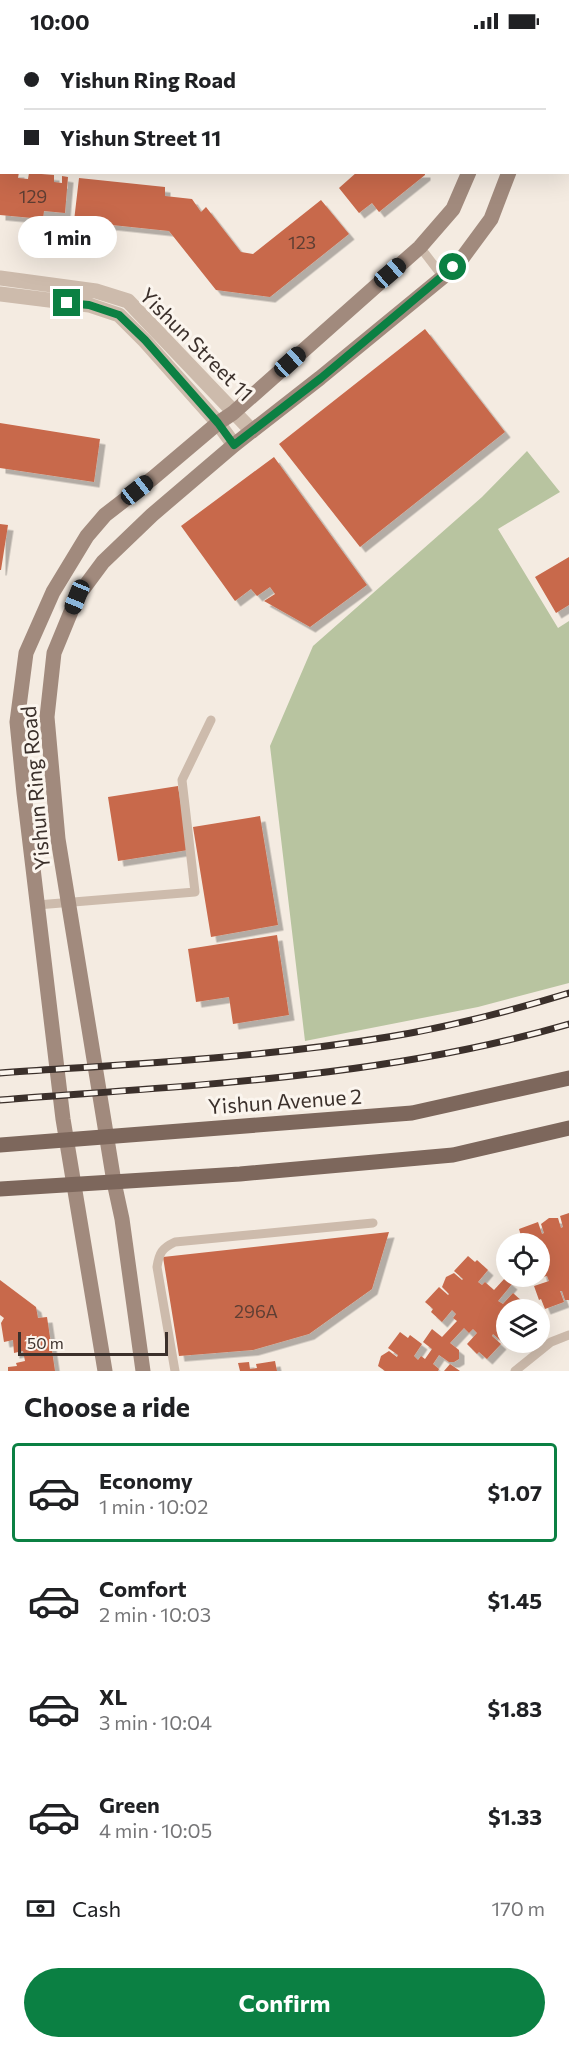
<!DOCTYPE html>
<meta charset="utf-8">
<style>
:root{--surface:#fff;--page:#f6f6f6;--text:#202124;--muted:#757577;--line:#e0e0e0;--accent:#0b8043}
body{margin:0;font-family:Commissioner,sans-serif;background:var(--page);color:var(--text);height:100vh;display:flex;flex-direction:column;font-size:22px;white-space:nowrap}
*{box-sizing:border-box;margin:0}
p{font-size:20px;color:var(--muted)}
.icon{flex:none;width:33px;height:33px;fill:none;stroke:currentColor;stroke-width:2;stroke-linecap:round;stroke-linejoin:round}
.map{position:relative;height:1329px;overflow:hidden}
.drawer{display:flex;flex-direction:column;background:var(--surface);flex:1}
.drawer>*{flex:none}
.banner{position:absolute;left:0px;top:0px;width:570px;height:132px;box-shadow:0 6px 24px #0002;display:grid;align-content:center;height:132px;padding:0 24px;background:var(--surface)}
.buttons{position:absolute;left:496px;top:1191px;display:grid;gap:12px}
.buttons a{display:grid;place-items:center;width:54px;height:54px;border-radius:50%;background:var(--surface);box-shadow:0 6px 24px #0002;font-size:30px}
.scale{position:absolute;left:18px;bottom:15px;width:150px;box-sizing:border-box;padding-left:6px;border:3px solid #3b302b;border-top:0;font-size:16px;line-height:21px;white-space:nowrap;color:#3b302b;-webkit-text-stroke:4px #fbf5ee;paint-order:stroke}
.end{position:absolute;width:27px;height:27px;margin:-14px;border:8px solid #0b8043;background:#fff;box-shadow:0 0 0 3px #fff}
.from{border-radius:50%}
.bubble{position:absolute;height:42px;border-radius:21px;background:var(--surface);box-shadow:0 6px 24px #0002;font-size:20px;font-weight:700;line-height:42px;text-align:center}
.car{position:absolute;width:18px;height:36px;margin:-18px -9px;border-radius:8px;box-shadow:0 0 4px 2px #0007;background:linear-gradient(#222 24%,#8ab4d8 0 40%,#222 0 76%,#8ab4d8 0 86%,#222 0)}
.banner b{display:flex;align-items:center;gap:21px;height:57px;font-size:22px}
.banner b+b{border-top:2px solid var(--line)}
.banner i{width:15px;height:15px;background:var(--text)}
ul{padding:0;list-style:none}
li{display:flex;align-items:center;gap:18px;height:99px;margin:0 12px 9px;padding:0 12px;border:3px solid transparent;border-radius:6px}
li div{flex:1}
li b{display:block;font-size:22px}
li em{font-style:normal;font-weight:700}
li.selected{border-color:var(--accent)}
li>.icon{width:54px;height:54px;stroke-width:1.5}
h2{padding:0 24px;font-size:27px;line-height:72px}
.pay{display:flex;align-items:center;gap:15px;height:66px;padding:0 24px;font-size:22px}
.pay p{margin-inline-start:auto}
.cta{display:flex;gap:12px;margin-top:auto;padding:12px 24px}
.cta a{flex:1;height:69px;border-radius:36px;background:var(--accent);color:#fff;font-size:24px;font-weight:700;line-height:69px;text-align:center}
.status{display:flex;justify-content:space-between;align-items:center;height:42px;padding:0 30px;background:var(--surface);direction:ltr}
.status svg{height:16px;fill:currentColor}
.map>svg:first-child{display:block}
.green{fill:#b8c4a0}
.building{fill:#c8694b;filter:url(#shadow)}
.lines{fill:none;stroke-linecap:round;stroke-linejoin:round}
.lane{stroke:#cdbbac;stroke-width:9}
.street{stroke:#cdbbac;stroke-width:15}
.secondary{stroke:#a18a7d;stroke-width:15}
.primary{stroke:#7d675c;stroke-width:15}
.rail-casing{stroke:#3b302b;stroke-width:7}
.rail{stroke:#fbf5ee;stroke-width:4.5;stroke-dasharray:14;stroke-linecap:butt}
.route{stroke:#0b8043;stroke-width:8}
.labels{text-anchor:middle;stroke-width:6;stroke-linejoin:round;paint-order:stroke}
.number-label{font-size:18px;fill:#5e3e33}
.street-label{font-size:21px;fill:#3b302b;stroke:#fbf5ee}
</style>
<div class="status"><b>10:00</b><svg viewBox="0 0 49 12"><path d="M0 12V9h3v3zM5 12V6h3v6zM10 12V3h3v9zM15 12V0h3v12zM26 1h20v11H26zM47 4h2v5h-2z"/></svg></div>
<div class="map">
<svg width="569" height="1329" viewBox="0 0 569 1329">
<defs>
<filter id="shadow"><feDropShadow dx="5.5" dy="5.5" stdDeviation="0" flood-color="#0004"/></filter>
</defs>
<rect width="100%" height="100%" fill="#f4ebe1"/>
<path class="green" d="M527,409L560,450L498,487L558,586L569,579V941L478,965L305,999L270,704L313,604L482,455Z"/>
<path class="building" d="M0,130H19L18,136L28,137L29,131L54,133V140L62,141V134L68,135L65,171L44,169L43,177L0,173Z
M357,130H425V133L379,170L372,161L359,171L339,146Z
M79,136L165,145V154L192,157L201,170L206,165L241,210L253,212L321,158L349,192L270,255L216,248L169,189L74,179Z
M425,287L505,390L360,505L279,402Z
M0,381L100,397L94,440L0,426Z
M274,415L367,543L310,585L264,559L275,552L270,545L257,554L251,547L235,559L181,484Z
M0,482L8,483L1,528H0Z
M569,515V563L556,571L535,535Z
M178,744L188,808L118,819L108,755Z
M260,774L278,883L211,895L193,785Z
M277,893L289,973L233,982L229,955L196,960L188,907Z
M569,1171V1258H565L562,1249H560L564,1260L545,1267L541,1257L539,1258L534,1244L549,1239L547,1234L542,1235L540,1228V1202H521L519,1197H522L519,1187L538,1180L542,1192L544,1191L541,1182L549,1176H558L561,1186L563,1185L560,1174Z
M389,1190L372,1247L309,1292L253,1308L179,1314L163,1215Z
M468,1214L475,1220L477,1218L488,1228L478,1240L482,1243L485,1240L494,1248L505,1236L512,1242L498,1259L503,1262L513,1251L524,1261L522,1264L526,1268H507V1296L501,1299L493,1292L492,1294L501,1302L487,1317L479,1310L477,1312L467,1302L477,1291L473,1287L469,1291L464,1286L450,1301L459,1308V1317L454,1320H449L439,1313L433,1322L439,1327L438,1329H385L378,1324L381,1314L389,1309L397,1315L398,1313L388,1306L400,1290L408,1296L410,1293L422,1302L414,1314L418,1318L421,1314L425,1317L432,1307L423,1300L432,1287L442,1295L457,1279L453,1276L456,1272L452,1268L442,1280L431,1270L433,1267L425,1260L439,1245L448,1253L449,1252L442,1245L446,1235L454,1231L462,1238L463,1237L454,1229Z
M0,1238L36,1265L38,1276L47,1275L55,1329H8V1325L17,1324L16,1321L25,1319L23,1309L14,1311L13,1298L4,1300L1,1281L4,1276L0,1273Z
M275,1319L277,1329H240L238,1321L249,1320L250,1327L257,1326L256,1322Z
M450,1322L460,1329H444Z"/>
<g class="lines">
<path class="lane" d="M420,205L443,235
M37,863L195,850L182,738L211,678
M175,1329L157,1225C159,1211 162,1206 175,1200L373,1181
M515,1329L551,1300L569,1293"/>
<path class="street" d="M0,236L96,249L128,259L252,389
M0,252L89,263L119,273L145,299L218,381L234,403"/>
<path class="secondary" d="M465,0V2
M504,0V2
M105,1329L63,1077L24,751L17,680L26,611L53,550L87,494L105,473L153,436L218,381L233,371L420,205L453,167L469,130
M143,1329L122,1177L114,1140L58,797L47,675L54,611L77,555L103,520L152,473L234,403L320,336L443,235L463,215L491,177L509,130"/>
<path class="primary" d="M0,1103L412,1071L569,1036
M0,1147L240,1132L453,1113L569,1086"/>
<defs>
<path id="rail" d="M0,1031C129,1022 260,1016 388,995C450,985 510,969 569,951
M0,1058C191,1043 384,1036 569,982"/>
</defs>
<use href="#rail" class="rail-casing"/>
<use href="#rail" class="rail"/>
</g>
<g class="lines">
<path class="route" d="M67,261L89,263L119,273L145,298L218,381L234,403L321,336L453,225"/>
</g>
<g class="labels">
<g class="number-label">
<text x="33" y="161">129</text>
<text x="302" y="207">123</text>
<text x="256" y="1276">296A</text>
</g>
<g class="street-label">
<text transform="translate(196 303) rotate(45)" y="7">Yishun Street 11</text>
<text transform="translate(36 746) rotate(-95)" y="7">Yishun Ring Road</text>
<text transform="translate(285 1060) rotate(-4)" y="7">Yishun Avenue 2</text>
</g>
</g>
</svg>
<div class="buttons">
<a><svg class="icon" aria-label="locate" viewBox="0 0 24 24"><circle cx="12" cy="12" r="6"/><path d="M12 2v4M12 18v4M2 12h4M18 12h4"/></svg></a>
<a><svg class="icon" aria-label="layers" viewBox="0 0 24 24"><path d="M12 4l9 5-9 5-9-5zM3 14l9 5 9-5"/></svg></a>
</div>
<div class="scale">50 m</div>
<i class="end from" style="left:453px;top:225px"></i>
<i class="end" style="left:67px;top:261px"></i>
<div class="bubble" style="left:18px;top:174px;width:99px">1 min</div>
<i class="car" style="left:390px;top:231px;rotate:49deg"></i>
<i class="car" style="left:290px;top:320px;rotate:48deg"></i>
<i class="car" style="left:137px;top:448px;rotate:52deg"></i>
<i class="car" style="left:77px;top:555px;rotate:202deg"></i>
<div class="banner">
<b><i class="from"></i>Yishun Ring Road</b>
<b><i></i>Yishun Street 11</b>
</div>
</div>
<section class="drawer">
<h2>Choose a ride</h2>
<ul>
<li class="selected"><svg class="icon" aria-label="car" viewBox="0 0 24 24"><path d="M5 17H2v-5l4-1 3-4h7l3 4 3 1v5h-3M9 17h6M6 11h13"/><circle cx="7" cy="17" r="2"/><circle cx="17" cy="17" r="2"/></svg><div><b>Economy</b><p>1 min · 10:02</p></div><em>$1.07</em></li>
<li><svg class="icon" aria-label="car" viewBox="0 0 24 24"><path d="M5 17H2v-5l4-1 3-4h7l3 4 3 1v5h-3M9 17h6M6 11h13"/><circle cx="7" cy="17" r="2"/><circle cx="17" cy="17" r="2"/></svg><div><b>Comfort</b><p>2 min · 10:03</p></div><em>$1.45</em></li>
<li><svg class="icon" aria-label="car" viewBox="0 0 24 24"><path d="M5 17H2v-5l4-1 3-4h7l3 4 3 1v5h-3M9 17h6M6 11h13"/><circle cx="7" cy="17" r="2"/><circle cx="17" cy="17" r="2"/></svg><div><b>XL</b><p>3 min · 10:04</p></div><em>$1.83</em></li>
<li><svg class="icon" aria-label="car" viewBox="0 0 24 24"><path d="M5 17H2v-5l4-1 3-4h7l3 4 3 1v5h-3M9 17h6M6 11h13"/><circle cx="7" cy="17" r="2"/><circle cx="17" cy="17" r="2"/></svg><div><b>Green</b><p>4 min · 10:05</p></div><em>$1.33</em></li>
</ul>
<div class="pay"><svg class="icon" aria-label="cash" viewBox="0 0 24 24"><path d="M3 7h18v10H3z"/><circle cx="12" cy="12" r="2"/></svg>Cash<p>170 m</p></div>
<div class="cta"><a>Confirm</a></div>
</section>
